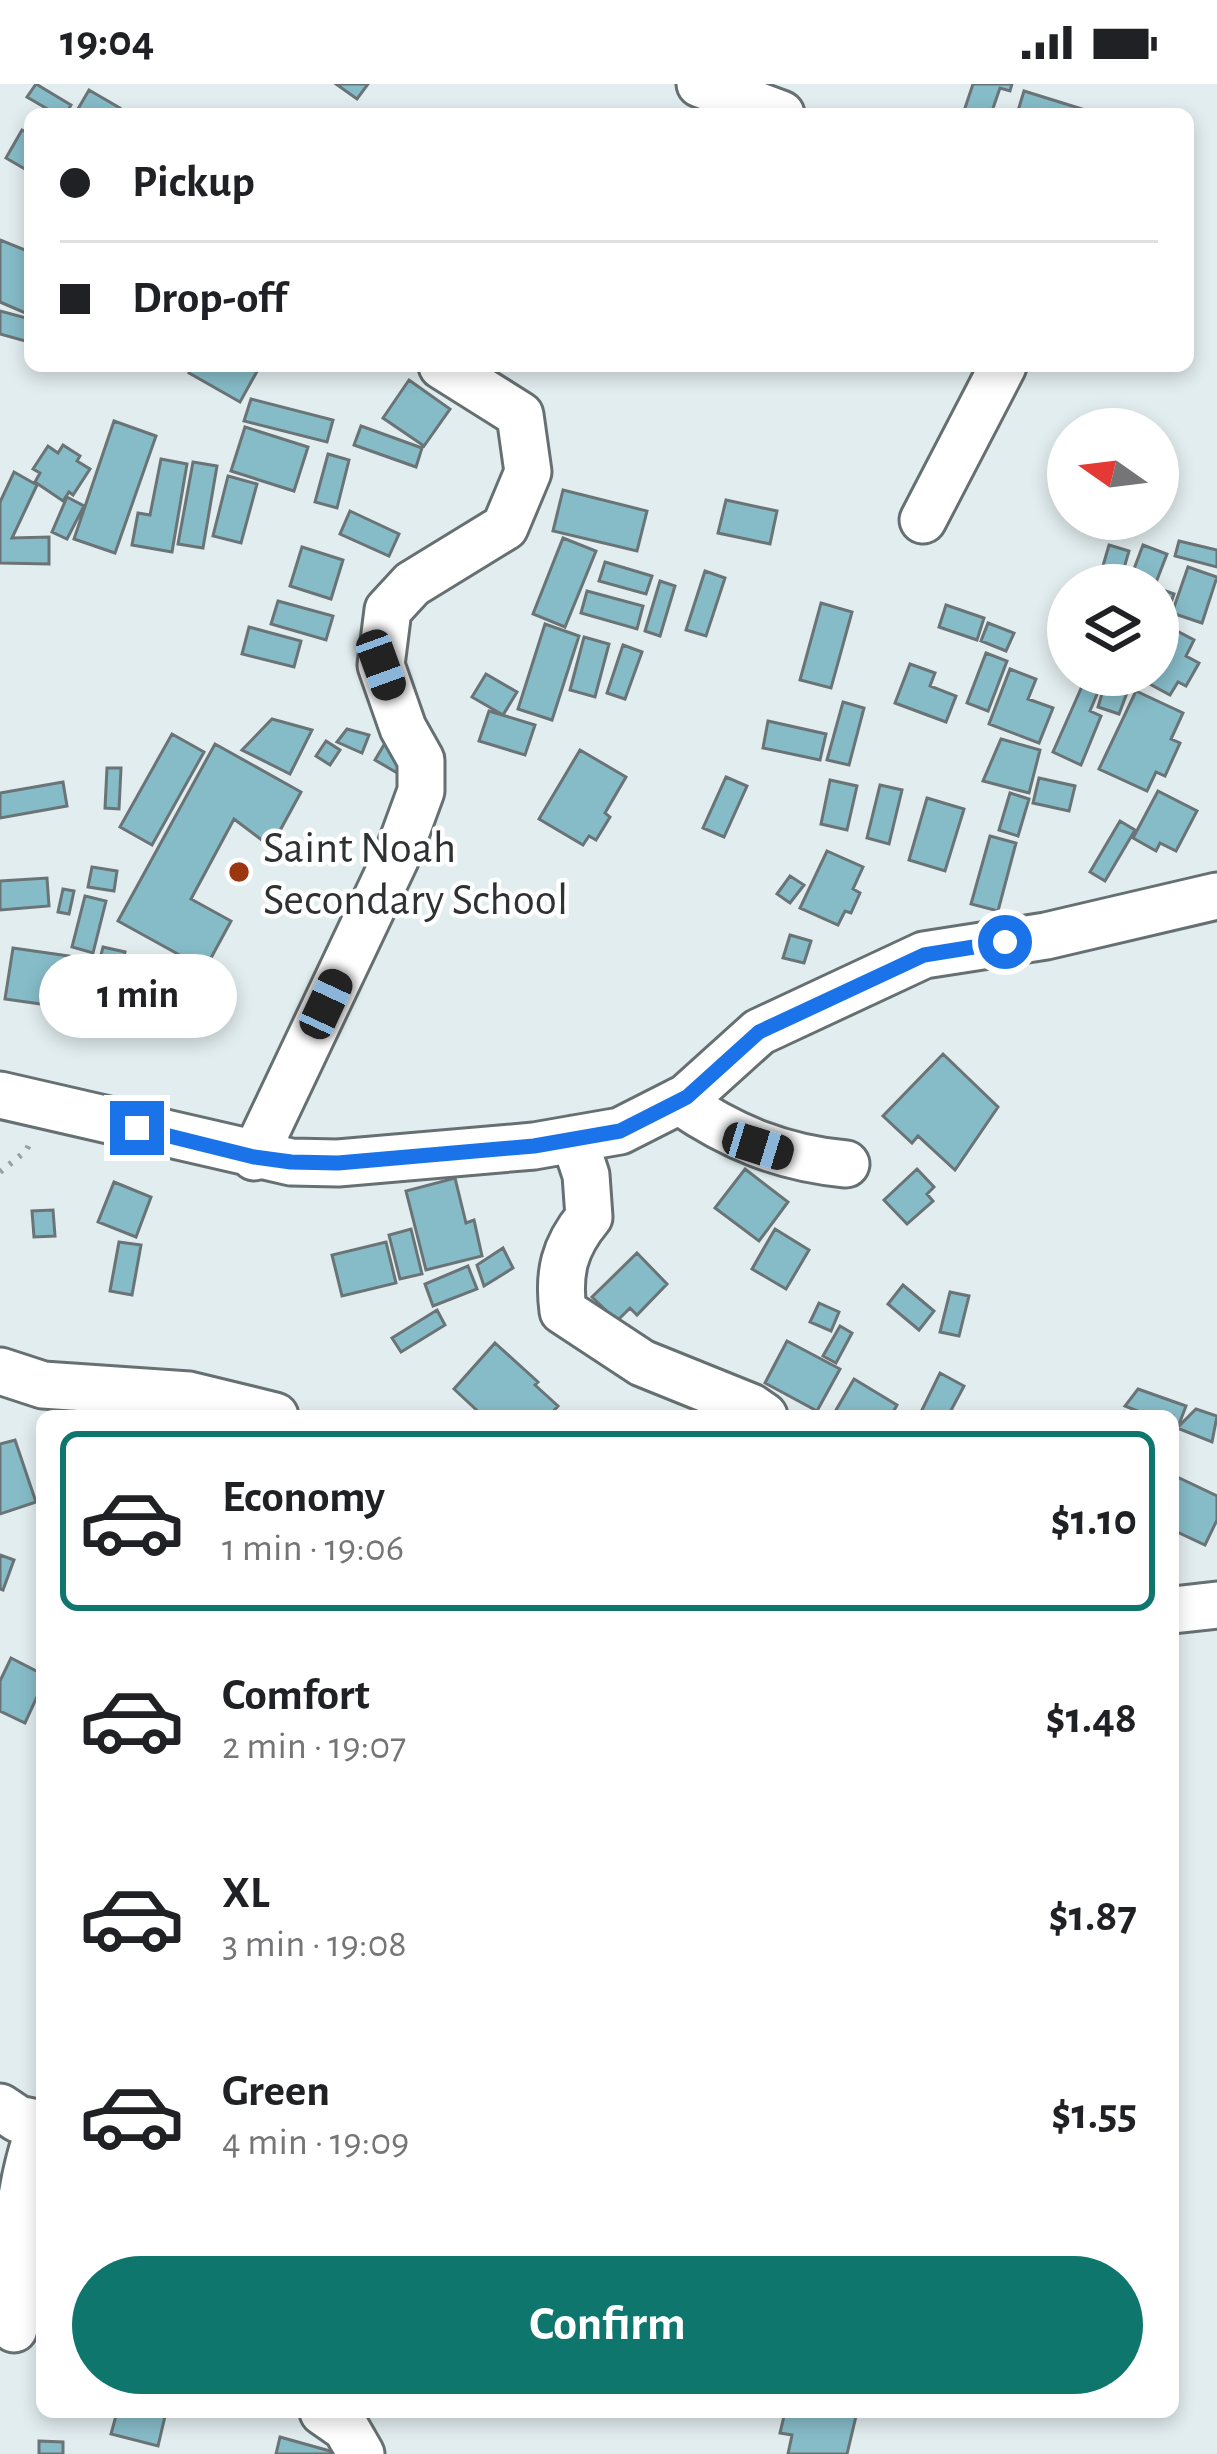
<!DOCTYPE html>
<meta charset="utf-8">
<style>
:root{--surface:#fff;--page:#f2f2f2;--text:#202124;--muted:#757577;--line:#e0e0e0;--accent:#0f766e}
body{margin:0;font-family:"Alegreya Sans",sans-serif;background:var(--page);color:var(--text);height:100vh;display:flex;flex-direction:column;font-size:45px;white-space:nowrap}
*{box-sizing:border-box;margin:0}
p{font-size:39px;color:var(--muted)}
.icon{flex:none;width:66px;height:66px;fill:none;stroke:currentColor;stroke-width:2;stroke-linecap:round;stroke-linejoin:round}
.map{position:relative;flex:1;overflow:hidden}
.details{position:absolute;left:36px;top:1326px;width:1143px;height:1008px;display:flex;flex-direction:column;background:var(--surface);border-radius:18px;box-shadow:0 6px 18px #0003}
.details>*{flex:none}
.top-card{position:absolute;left:24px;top:24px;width:1170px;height:264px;border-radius:18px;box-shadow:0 6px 18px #0003;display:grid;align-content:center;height:264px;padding:0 36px;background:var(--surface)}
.needle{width:78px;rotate:284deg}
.buttons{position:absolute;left:1047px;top:324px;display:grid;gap:24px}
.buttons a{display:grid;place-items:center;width:132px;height:132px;border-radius:50%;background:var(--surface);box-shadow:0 6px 18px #0003;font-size:60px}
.end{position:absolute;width:54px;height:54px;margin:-27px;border:15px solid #1a73e8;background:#fff;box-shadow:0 0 0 6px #fff}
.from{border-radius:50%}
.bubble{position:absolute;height:84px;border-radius:42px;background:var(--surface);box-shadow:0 6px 18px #0003;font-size:39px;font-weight:700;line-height:84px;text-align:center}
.car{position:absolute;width:36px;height:72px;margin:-36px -18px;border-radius:15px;box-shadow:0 0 9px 3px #0007;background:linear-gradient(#222 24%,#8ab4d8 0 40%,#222 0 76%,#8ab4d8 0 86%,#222 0)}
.top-card b{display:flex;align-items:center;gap:42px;height:114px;font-size:45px}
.top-card b+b{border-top:3px solid var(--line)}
.top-card i{width:30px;height:30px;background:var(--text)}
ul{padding:21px 0 0;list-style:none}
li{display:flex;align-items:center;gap:36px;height:180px;margin:0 24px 18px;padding:0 12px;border:6px solid transparent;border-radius:18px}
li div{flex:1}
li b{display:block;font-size:45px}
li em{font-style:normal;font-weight:700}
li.current{border-color:var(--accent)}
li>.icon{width:108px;height:108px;stroke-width:1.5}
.cta{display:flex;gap:24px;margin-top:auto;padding:24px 36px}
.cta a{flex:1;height:138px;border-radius:72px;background:var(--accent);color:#fff;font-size:48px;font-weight:700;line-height:138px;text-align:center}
.status{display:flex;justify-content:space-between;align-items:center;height:84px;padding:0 60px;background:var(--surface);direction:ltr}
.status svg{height:33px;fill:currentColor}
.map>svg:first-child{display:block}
.building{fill:#86bcc8;stroke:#6a7476;stroke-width:3}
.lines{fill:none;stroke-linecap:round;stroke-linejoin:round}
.minor-casing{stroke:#666f71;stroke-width:51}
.path{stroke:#98a0a2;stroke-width:6;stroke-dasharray:3 9;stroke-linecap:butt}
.minor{stroke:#fff;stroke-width:45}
.route{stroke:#1a73e8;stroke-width:15}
.poi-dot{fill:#9c3610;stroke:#fff;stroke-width:4.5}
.labels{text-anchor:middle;stroke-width:9;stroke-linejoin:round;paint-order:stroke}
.poi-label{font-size:45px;fill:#2e3233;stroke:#fff;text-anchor:start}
</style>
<div class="status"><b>19:04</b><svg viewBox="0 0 49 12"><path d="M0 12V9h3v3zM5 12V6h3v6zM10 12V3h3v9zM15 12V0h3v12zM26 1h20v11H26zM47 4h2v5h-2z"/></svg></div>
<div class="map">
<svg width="1217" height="2370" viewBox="0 0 1217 2370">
<rect width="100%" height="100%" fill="#e2edef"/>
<path class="building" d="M36,0L71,21L66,30H56L27,13Z
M336,0H368L357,15Z
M973,0H1012L1010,7L1000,4L991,30H963Z
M89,6L120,24L117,30H75Z
M1024,7L1098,30H1017Z
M22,46L30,50V88L6,74Z
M0,156L30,168V231L0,218Z
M0,227L30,235L25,257L0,250Z
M193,282H260L240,318L189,289Z
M409,296L450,325L424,362L383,334Z
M251,315L333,336L327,358L244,337Z
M114,337L156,352L115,469L74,455Z
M361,342L422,364L416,383L354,361Z
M245,343L308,363L294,407L231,387Z
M63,361L80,372L77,377L90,385L73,411L69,408L63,417L35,398L40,389L33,385L48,362L58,369Z
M328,370L349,376L337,424L315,418Z
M161,375L187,380L172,468L132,461L138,429L150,431Z
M193,378L217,382L203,464L178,460Z
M14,388L37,401L12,454L49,453V480L0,479V418Z
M228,392L257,400L241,459L213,452Z
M563,406L647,427L637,467L553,447Z
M67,413L84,422L67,455L52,448Z
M726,416L777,427L770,460L718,449Z
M350,427L399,450L389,472L340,450Z
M563,454L596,467L565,543L533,530Z
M1179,457L1217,466V483L1175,472Z
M1109,461L1129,467L1120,498L1100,492Z
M1143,461L1167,470L1155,501H1128Z
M302,463L343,476L331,515L290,502Z
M605,478L652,492L646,510L599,497Z
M1188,483L1217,493L1202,539L1172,529Z
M705,487L725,494L706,552L686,546Z
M660,497L675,502L660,552L645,547Z
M1160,505L1174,510L1167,530L1158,527Z
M587,507L643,522L637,545L581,529Z
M278,517L333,532L326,556L271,540Z
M821,519L852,528L831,604L800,596Z
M946,521L984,534L977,556L939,543Z
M1158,537L1194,556L1186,572L1199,579L1186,602L1178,598L1170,611L1133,591H1158Z
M988,539L1014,549L1006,567L981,557Z
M545,540L579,552L552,636L518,625Z
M249,543L301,557L294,583L242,570Z
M584,553L609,560L595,613L570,606Z
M623,561L642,568L625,615L607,609Z
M986,569L1007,577L988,627L967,619Z
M910,580L935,589L930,602L956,612L946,638L895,619Z
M1010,585L1036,595L1028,615L1053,624L1039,659L989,640Z
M486,590L517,608L503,631L472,613Z
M1087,591H1105L1090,627L1101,632L1081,681L1053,668Z
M1107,593L1130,601L1119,630L1098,623Z
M1136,607L1183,629L1171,655L1180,659L1165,692L1156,688L1147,707L1099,685Z
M843,618L864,624L849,681L827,676Z
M489,627L535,641L525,671L479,657Z
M272,635L312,646L290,690L242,666Z
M768,637L826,650L820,676L763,664Z
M347,645L369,651L362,669L337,658Z
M172,650L204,668L152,761L120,743Z
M1001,655L1040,666L1029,709L983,697Z
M326,657L340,666L330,681L316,672Z
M385,659L409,673L399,690L375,676Z
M215,660L301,708L271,763L234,735L191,815L231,837L205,885L118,837Z
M580,666L626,693L605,729L610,733L596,756L589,752L583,761L539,735Z
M107,684H121L119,725L105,724Z
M726,693L747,702L724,753L703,744Z
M1039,694L1075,702L1069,727L1033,719Z
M830,696L857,702L847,746L821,740Z
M63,698L67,722L0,734V709Z
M880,701L902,706L889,760L867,754Z
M1158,707L1197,727L1176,767L1160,759L1156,767L1133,754Z
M1010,709L1029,715L1018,752L999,746Z
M927,714L964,725L945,787L909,776Z
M1120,737L1135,746L1105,797L1090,788Z
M990,752L1016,759L998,827L971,820Z
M827,767L863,783L853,805L860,809L851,829L845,827L838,841L800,824Z
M92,783L117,787L114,807L88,803Z
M790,792L804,801L790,819L777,810Z
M47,794L49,822L0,826V797Z
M63,805L74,807L69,830L58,828Z
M85,812L106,817L93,869L72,863Z
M790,851L811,857L804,879L783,874Z
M103,863L125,868L117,901L95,895Z
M13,864L69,872L62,923L5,915Z
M943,970L998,1023L955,1086L918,1052L912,1059L883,1032Z
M745,1085L788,1118L759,1157L715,1124Z
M917,1085L934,1103L927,1110L933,1117L907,1140L884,1116Z
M455,1094L466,1139L474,1136L482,1172L426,1186L406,1107Z
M114,1098L151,1113L136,1153L98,1138Z
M53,1126L55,1152L34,1153L32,1127Z
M411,1145L422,1190L400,1195L389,1151Z
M775,1145L809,1166L786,1205L752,1185Z
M119,1158L141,1161L132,1211L110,1207Z
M386,1158L396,1199L342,1212L332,1171Z
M503,1164L513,1184L484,1202L477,1181Z
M637,1169L667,1200L637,1231L630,1224L617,1237L592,1213Z
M468,1182L477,1205L433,1222L425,1200Z
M903,1201L934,1227L919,1246L888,1220Z
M950,1208L969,1212L959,1252L940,1248Z
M819,1219L839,1228L831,1247L810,1238Z
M437,1226L445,1241L401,1268L392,1254Z
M840,1242L852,1249L836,1279L823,1272Z
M787,1257L840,1285L817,1327L765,1299Z
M495,1259L538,1298L535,1301L558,1322L549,1332H483L454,1305Z
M940,1289L964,1302L948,1332H919Z
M854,1295L897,1321L891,1332H846L836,1326Z
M1138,1305L1186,1322L1178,1343L1173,1341V1332H1150L1125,1322Z
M1196,1325L1217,1332L1212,1358L1177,1344Z
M15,1356L36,1418L0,1430V1360Z
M1173,1391L1217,1412V1436L1205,1461L1173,1446Z
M0,1471L14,1476L3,1506L0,1505Z
M11,1574L42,1590V1602L25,1639L0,1627V1597Z
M117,2328H166L158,2362L111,2350Z
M785,2328H857L847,2370H788L792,2351L780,2349Z
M280,2353L337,2369V2370H276Z
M39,2357L63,2358V2370H39Z"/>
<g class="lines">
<defs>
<path id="minor" d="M700,0L781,30
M923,436L1003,282
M0,1011L291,1078L338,1079L534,1062L620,1047L687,1013L759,948L924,871L1046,852L1217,812
M679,1017C731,1053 782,1074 846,1080
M574,1055L586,1091L589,1133C564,1163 558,1189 563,1227L642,1279L751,1323L764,1332
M254,1073L399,767L421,707V676L403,644L381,581L388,526L412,500L505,443L528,388L520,331L442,282
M0,1287L43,1301L189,1311L275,1332
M1173,1526L1217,1521
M0,2023L18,2035L42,2040
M14,2245C14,2177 16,2107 40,2043
M323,2328L346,2344L361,2370"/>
</defs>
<use href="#minor" class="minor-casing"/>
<path class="path" d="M0,1088L26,1067L31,1057"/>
<use href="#minor" class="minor"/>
</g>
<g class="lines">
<path class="route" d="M137,1044L254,1073L291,1078L338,1079L534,1062L620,1047L687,1013L759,948L924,871L1005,858"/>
</g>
<circle class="poi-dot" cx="239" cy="788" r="12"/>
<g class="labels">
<g class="poi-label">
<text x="263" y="778">Saint Noah<tspan x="263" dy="52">Secondary School</tspan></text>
</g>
</g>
</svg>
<div class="buttons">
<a><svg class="needle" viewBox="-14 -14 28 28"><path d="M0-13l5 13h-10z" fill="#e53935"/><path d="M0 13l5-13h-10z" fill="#757577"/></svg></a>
<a><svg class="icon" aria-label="layers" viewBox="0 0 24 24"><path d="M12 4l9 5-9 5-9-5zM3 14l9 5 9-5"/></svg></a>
</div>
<i class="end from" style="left:1005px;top:858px"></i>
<i class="end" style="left:137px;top:1044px"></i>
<div class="bubble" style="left:39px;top:870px;width:198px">1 min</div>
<i class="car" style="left:381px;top:581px;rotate:160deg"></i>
<i class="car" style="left:326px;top:920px;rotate:25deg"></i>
<i class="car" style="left:758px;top:1062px;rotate:107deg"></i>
<div class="top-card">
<b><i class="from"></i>Pickup</b>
<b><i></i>Drop-off</b>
</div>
<section class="details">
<ul>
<li class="current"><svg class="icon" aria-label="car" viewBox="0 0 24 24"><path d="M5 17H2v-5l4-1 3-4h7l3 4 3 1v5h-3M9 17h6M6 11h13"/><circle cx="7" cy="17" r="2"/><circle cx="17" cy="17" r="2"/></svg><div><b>Economy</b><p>1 min · 19:06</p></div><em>$1.10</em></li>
<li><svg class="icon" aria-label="car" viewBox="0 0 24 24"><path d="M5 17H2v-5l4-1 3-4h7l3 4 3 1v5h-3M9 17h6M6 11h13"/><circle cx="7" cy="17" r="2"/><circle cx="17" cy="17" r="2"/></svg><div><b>Comfort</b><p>2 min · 19:07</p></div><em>$1.48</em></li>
<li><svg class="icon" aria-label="car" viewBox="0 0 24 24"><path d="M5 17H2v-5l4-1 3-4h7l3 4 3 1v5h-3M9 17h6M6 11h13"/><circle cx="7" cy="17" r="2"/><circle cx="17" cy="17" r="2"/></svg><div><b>XL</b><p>3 min · 19:08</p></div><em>$1.87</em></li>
<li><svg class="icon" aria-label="car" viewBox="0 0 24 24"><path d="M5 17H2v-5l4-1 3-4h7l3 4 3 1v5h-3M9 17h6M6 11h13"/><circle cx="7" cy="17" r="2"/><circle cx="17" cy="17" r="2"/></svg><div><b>Green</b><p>4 min · 19:09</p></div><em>$1.55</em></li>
</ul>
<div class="cta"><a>Confirm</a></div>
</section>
</div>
